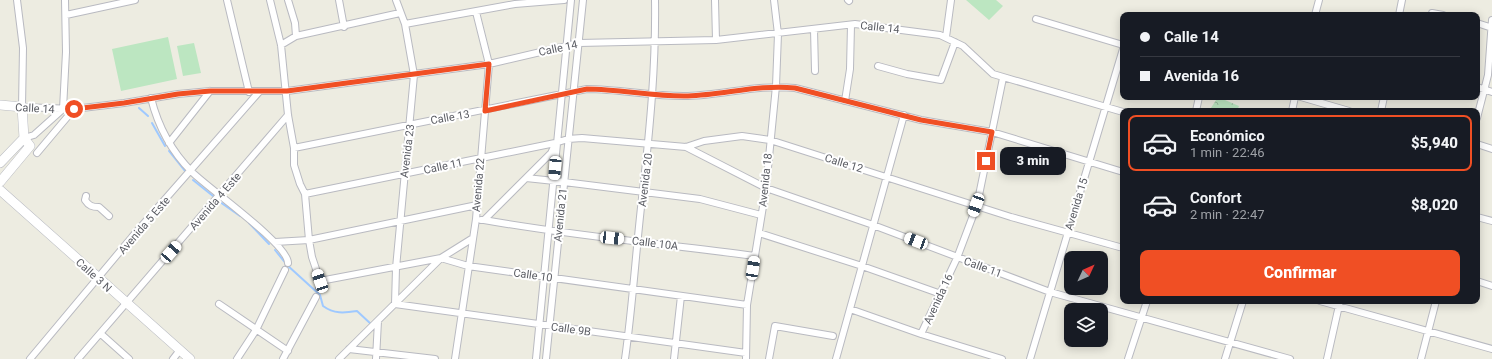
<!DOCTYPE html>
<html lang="es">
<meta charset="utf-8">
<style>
:root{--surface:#171b24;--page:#20242c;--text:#f1f3f6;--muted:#9ea1a6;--line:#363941;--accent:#f04f24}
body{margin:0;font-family:Roboto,sans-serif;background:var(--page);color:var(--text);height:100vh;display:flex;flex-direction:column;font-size:15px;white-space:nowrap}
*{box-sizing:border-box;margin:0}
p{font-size:13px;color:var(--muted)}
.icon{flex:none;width:22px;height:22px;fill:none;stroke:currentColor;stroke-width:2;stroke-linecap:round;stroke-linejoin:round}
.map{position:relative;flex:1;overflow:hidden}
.side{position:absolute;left:1120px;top:108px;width:360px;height:196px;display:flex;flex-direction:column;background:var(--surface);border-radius:8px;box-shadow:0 2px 10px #0003}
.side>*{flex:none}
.guide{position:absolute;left:1120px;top:12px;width:360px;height:88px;border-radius:8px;box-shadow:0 2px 10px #0003;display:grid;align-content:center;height:88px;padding:0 20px;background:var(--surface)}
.needle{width:26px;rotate:46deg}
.buttons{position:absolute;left:1064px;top:251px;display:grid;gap:8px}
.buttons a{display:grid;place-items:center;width:44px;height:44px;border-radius:8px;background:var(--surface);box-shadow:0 2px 10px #0003;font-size:20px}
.end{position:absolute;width:18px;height:18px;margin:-9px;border:5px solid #f04f24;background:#fff;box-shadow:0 0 0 2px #fff}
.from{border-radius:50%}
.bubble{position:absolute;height:28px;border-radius:8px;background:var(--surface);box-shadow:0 2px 10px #0003;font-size:13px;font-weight:800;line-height:28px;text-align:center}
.car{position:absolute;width:12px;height:24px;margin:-12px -6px;border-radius:5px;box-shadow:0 0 3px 1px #0007;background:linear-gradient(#fff 24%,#345 0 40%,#fff 0 76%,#345 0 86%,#fff 0)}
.guide b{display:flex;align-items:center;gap:14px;height:38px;font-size:15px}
.guide b+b{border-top:1px solid var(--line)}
.guide i{width:10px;height:10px;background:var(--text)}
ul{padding:7px 0 0;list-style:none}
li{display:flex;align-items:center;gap:12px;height:56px;margin:0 8px 6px;padding:0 12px;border:2px solid transparent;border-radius:8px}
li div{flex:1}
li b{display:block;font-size:15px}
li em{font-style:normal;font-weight:800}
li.current{border-color:var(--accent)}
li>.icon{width:36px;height:36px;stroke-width:1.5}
.primary-button{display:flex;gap:8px;margin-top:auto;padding:8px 20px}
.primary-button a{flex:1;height:46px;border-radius:8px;background:var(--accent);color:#fff;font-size:16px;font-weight:800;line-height:46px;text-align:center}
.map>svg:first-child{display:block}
.forest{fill:url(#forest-crowns)}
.pitch{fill:#bce6c1}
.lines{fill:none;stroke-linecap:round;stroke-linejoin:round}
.stream{stroke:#9fc9ff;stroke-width:2}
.street-casing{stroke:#b9bac1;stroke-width:8}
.secondary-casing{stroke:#babcc3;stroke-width:10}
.street{stroke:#fff;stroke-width:6}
.secondary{stroke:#fff;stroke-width:9}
.route{stroke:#f04f24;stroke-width:5}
.labels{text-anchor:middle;stroke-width:4;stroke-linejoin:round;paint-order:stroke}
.street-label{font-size:11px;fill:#5a5c63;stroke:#fff}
</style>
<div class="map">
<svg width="1492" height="359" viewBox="0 0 1492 359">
<defs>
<pattern id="forest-crowns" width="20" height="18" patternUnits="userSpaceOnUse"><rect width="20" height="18" fill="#bce6c1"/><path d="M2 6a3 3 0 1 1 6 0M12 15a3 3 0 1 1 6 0" fill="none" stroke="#9cbea0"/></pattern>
</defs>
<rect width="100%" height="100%" fill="#edece1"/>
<path class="forest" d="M1218,97L1239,106L1237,111H1209Z"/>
<path class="pitch" d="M966,0H996L1003,6L989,20Z
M168,37L177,79L121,91L112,49Z
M194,43L201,73L183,76L177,46Z"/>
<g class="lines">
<path class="stream" d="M139,108L148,116
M152,123L165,146
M169,151L185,171
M193,180L213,196
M220,202L240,216
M249,223L269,244
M275,250L287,265L320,295L323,306C334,314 344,313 357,311L372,325"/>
<defs>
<path id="street" d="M17,0L23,48L22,107L74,109L124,103L178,94L210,91H287L489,64L579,43L716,40L855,24L940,35L963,46L993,74L1123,112
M227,0L249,92
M270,0L281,45L288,115L294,148V165L300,184L305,194L309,240L312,257L320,281L319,287
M339,0L344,27
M396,0L405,24L414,75L396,268L395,304L746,353
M715,0L716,40
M848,0L849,1
M1432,13L1443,15
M66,15L135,0
M1315,15L1319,0
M1399,15L1402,0
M1036,19L1123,45
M1477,23L1492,28
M405,24L515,4L564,0
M814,29L815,71
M296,36L400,13
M946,37L951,0
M281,45L296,36L295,23L288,0
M878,66L907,74L941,80L955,42
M1477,87L1492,92
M1301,97L1349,111
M151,98C158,126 171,151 192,172C209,189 288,244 288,263
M845,101L850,69L851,25
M1196,111L1199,97
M1292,111L1295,97
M1381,111L1384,97
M1477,118L1488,75L1492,20
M24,138L34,135L63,109L66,52L65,0
M169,143L210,91
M1477,144L1492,149
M686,147L766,188L873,225L1050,292L1290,359
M294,148L587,89C621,89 654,97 688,96C724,95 759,84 795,88L921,120L992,132L1123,172
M37,153L74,109
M526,178L564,182L700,199L761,215
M305,194L555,143L568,139L582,138L686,147L704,141L742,136L770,140L1011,217L1123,248
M86,196L85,200C89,206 92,207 99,207L109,216
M1477,217L1492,221
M481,220H484L551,153L555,145
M484,220C573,236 664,244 755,256
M759,233L862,266L941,294
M275,242L309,240L477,205
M320,281L441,258L468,266L747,305
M1477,281L1492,286
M1320,301L1492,349
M219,304L288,351
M850,309L921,334L1002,359
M101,334L129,359
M921,334L957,258L977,205L1003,78
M349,349L435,359
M30,359L132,237L259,92
M78,359L288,115
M173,359L180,350
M237,359L256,330L285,270
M283,359L316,297
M339,359L441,258L473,238
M376,359L378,321
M455,359L476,219L489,64L476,12
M536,359L571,0
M546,359L583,0
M625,359C633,303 636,247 643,190C650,127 656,64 655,0
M674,359L681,296
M746,359L747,305L766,188L776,86L778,34L774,0
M769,359L775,326L833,336
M836,359L904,115
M1030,359L1123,49
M1128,359L1147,301
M1225,359L1243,301
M1327,359L1340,301
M1421,359L1436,301"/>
<path id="secondary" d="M0,105L22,107L24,138
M0,163L24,138
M0,182L30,146L24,138
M0,190L190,359"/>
</defs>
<use href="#street" class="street-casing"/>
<use href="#secondary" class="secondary-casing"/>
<use href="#street" class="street"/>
<use href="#secondary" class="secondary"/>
</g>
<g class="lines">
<path class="route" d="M74,109L124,103L178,94L210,91H287L489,64L485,111L587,89C621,89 654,97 688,96C724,95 759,84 795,88L921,120L992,132L986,161"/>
</g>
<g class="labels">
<g class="street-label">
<text transform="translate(880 27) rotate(6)" y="4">Calle 14</text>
<text transform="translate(558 48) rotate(-12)" y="4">Calle 14</text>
<text transform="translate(35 108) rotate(3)" y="4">Calle 14</text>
<text transform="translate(450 117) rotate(-10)" y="4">Calle 13</text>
<text transform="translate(407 151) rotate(-83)" y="4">Avenida 23</text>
<text transform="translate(844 163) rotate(17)" y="4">Calle 12</text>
<text transform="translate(443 166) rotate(-12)" y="4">Calle 11</text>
<text transform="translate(645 180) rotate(-83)" y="4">Avenida 20</text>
<text transform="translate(765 180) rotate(-84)" y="4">Avenida 18</text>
<text transform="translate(478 185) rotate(-85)" y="4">Avenida 22</text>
<text transform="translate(215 201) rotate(-49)" y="4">Avenida 4 Este</text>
<text transform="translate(1076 204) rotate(-73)" y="4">Avenida 15</text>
<text transform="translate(560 215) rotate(-84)" y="4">Avenida 21</text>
<text transform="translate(144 225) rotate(-49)" y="4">Avenida 5 Este</text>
<text transform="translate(655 243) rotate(7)" y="4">Calle 10A</text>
<text transform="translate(983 267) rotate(20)" y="4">Calle 11</text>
<text transform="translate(94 275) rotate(42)" y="4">Calle 3 N</text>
<text transform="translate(533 275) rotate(8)" y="4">Calle 10</text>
<text transform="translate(938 299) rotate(-65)" y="4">Avenida 16</text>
<text transform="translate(571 329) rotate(8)" y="4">Calle 9B</text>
</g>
</g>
</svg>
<div class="buttons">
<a><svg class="needle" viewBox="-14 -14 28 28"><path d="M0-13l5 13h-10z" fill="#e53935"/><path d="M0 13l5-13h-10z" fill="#9ea1a6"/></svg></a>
<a><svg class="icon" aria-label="layers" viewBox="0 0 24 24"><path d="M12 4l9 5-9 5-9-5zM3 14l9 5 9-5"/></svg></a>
</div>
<i class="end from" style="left:74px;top:109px"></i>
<i class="end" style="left:986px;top:161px"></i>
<div class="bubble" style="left:1000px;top:147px;width:66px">3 min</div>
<i class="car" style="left:555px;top:168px;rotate:185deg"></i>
<i class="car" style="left:976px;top:205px;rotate:200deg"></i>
<i class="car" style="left:612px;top:238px;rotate:96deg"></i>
<i class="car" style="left:916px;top:241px;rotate:291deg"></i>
<i class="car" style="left:171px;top:252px;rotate:41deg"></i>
<i class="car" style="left:753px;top:268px;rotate:9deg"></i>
<i class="car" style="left:320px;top:281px;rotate:341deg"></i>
<div class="guide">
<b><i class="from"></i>Calle 14</b>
<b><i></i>Avenida 16</b>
</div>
<section class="side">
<ul>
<li class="current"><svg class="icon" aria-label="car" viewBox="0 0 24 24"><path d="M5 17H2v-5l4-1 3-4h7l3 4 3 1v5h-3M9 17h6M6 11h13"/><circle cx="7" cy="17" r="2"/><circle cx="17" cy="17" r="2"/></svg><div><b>Económico</b><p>1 min · 22:46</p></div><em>$5,940</em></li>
<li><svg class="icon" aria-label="car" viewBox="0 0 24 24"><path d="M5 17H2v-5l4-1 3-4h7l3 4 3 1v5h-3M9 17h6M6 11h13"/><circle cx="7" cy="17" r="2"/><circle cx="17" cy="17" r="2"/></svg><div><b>Confort</b><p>2 min · 22:47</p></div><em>$8,020</em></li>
</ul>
<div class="primary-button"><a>Confirmar</a></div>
</section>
</div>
